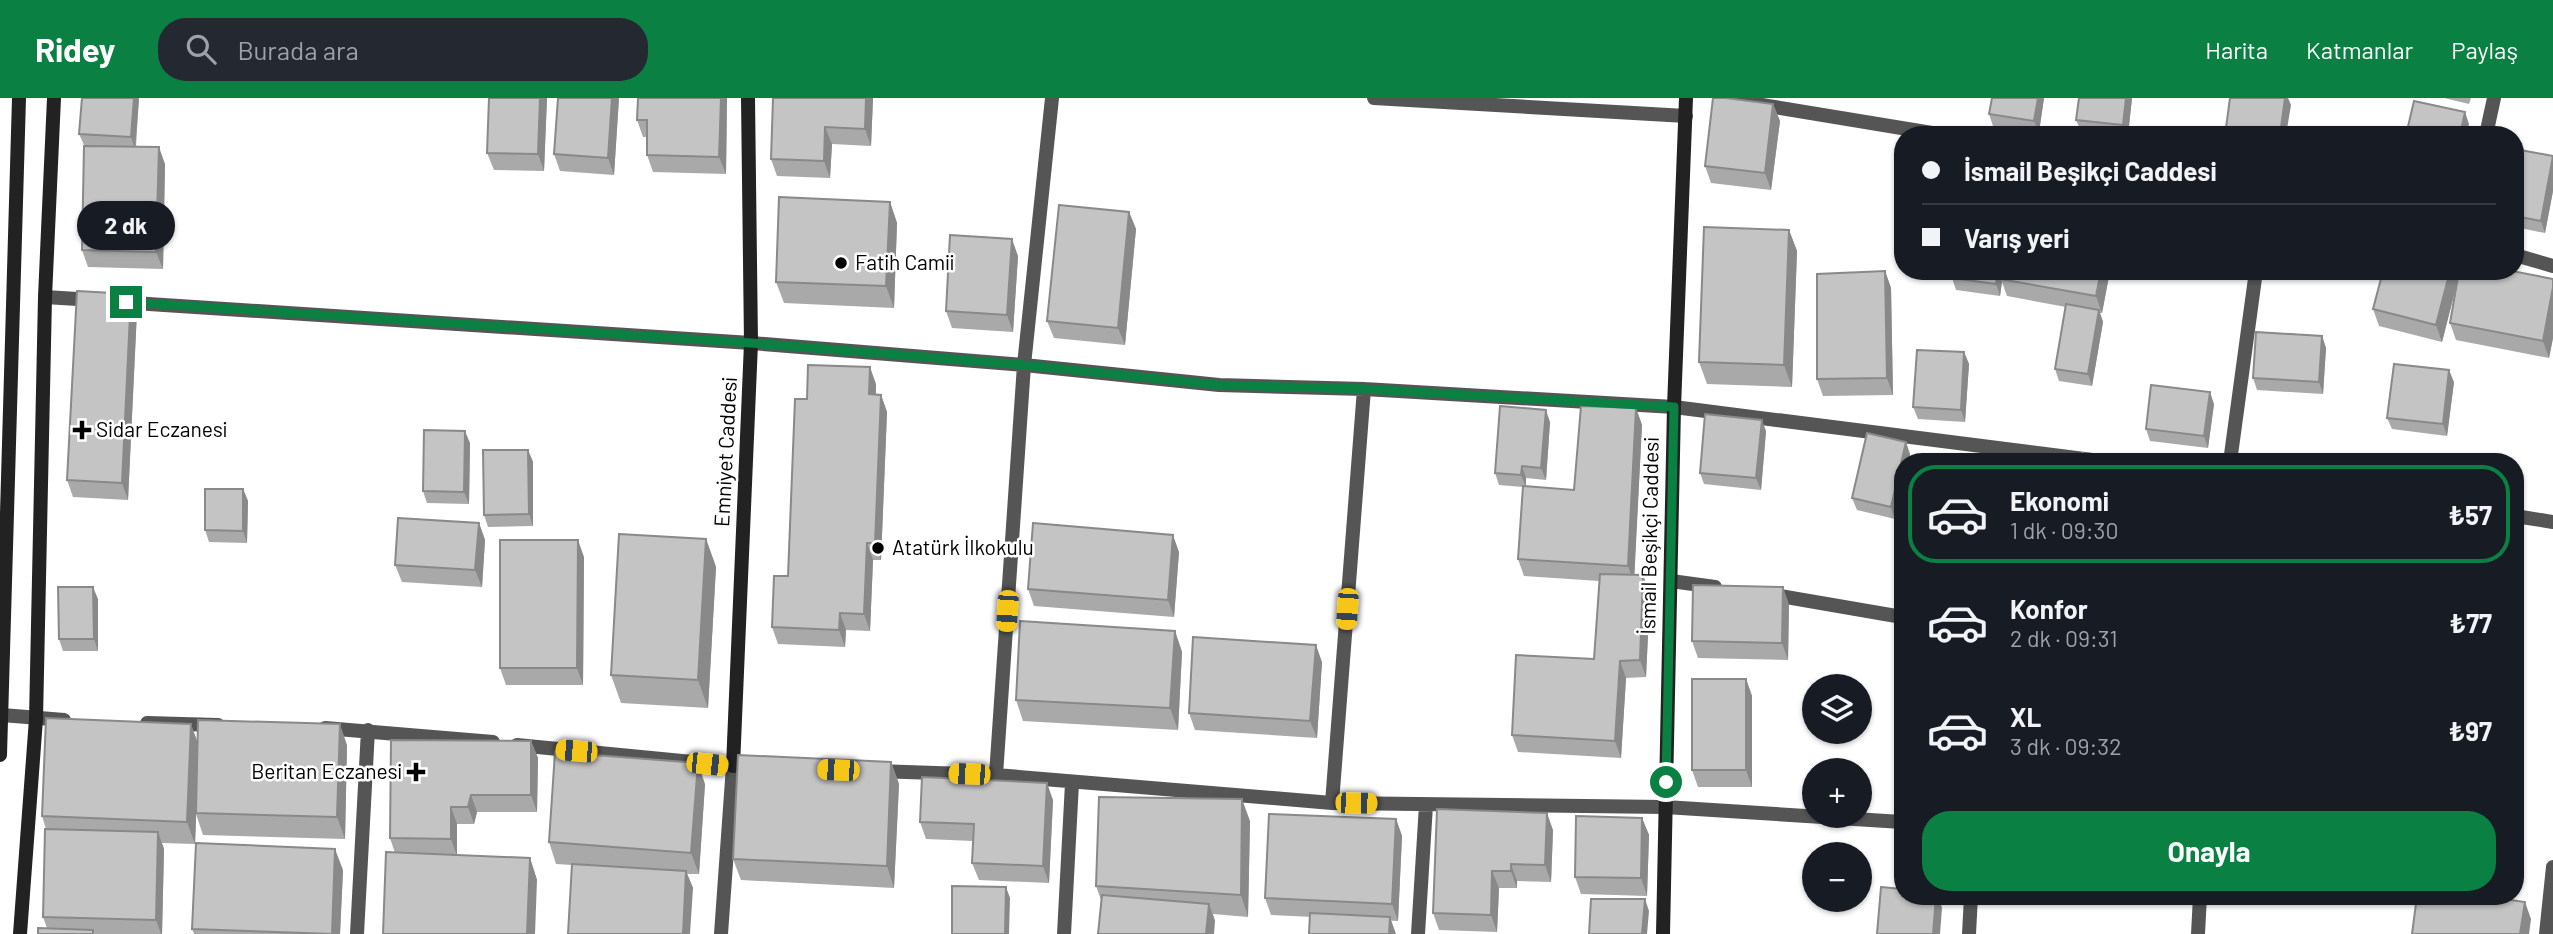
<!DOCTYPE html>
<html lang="tr">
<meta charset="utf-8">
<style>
:root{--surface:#171b24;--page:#242831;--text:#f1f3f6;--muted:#9ea1a6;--line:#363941;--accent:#0b8043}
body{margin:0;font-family:Barlow,sans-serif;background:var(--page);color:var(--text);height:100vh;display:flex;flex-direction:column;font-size:26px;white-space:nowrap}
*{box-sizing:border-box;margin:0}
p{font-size:23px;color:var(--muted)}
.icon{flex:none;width:38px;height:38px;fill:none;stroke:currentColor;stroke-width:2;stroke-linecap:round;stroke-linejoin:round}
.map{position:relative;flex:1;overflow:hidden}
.sheet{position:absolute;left:1894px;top:355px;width:630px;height:452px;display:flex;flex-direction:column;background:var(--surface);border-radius:28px;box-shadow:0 2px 5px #0004}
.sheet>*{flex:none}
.hud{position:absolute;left:1894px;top:28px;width:630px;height:154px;border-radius:28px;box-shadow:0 2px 5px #0004;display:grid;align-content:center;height:154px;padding:0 28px;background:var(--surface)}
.fabs{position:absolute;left:1802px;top:576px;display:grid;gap:14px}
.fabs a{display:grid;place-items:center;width:70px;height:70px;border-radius:50%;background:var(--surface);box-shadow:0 2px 5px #0004;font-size:35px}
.end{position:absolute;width:32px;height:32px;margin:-16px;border:9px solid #0b8043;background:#fff;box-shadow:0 0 0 4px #fff}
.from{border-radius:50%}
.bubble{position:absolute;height:49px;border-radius:24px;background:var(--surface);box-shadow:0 2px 5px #0004;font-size:23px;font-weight:700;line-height:49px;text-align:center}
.car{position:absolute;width:21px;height:42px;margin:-21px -10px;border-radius:9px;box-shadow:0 0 5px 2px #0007;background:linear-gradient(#f5c518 24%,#345 0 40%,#f5c518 0 76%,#345 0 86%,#f5c518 0)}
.hud b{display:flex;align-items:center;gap:24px;height:66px;font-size:26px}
.hud b+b{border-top:2px solid var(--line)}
.hud i{width:18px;height:18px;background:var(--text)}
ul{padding:12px 0 0;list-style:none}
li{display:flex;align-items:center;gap:21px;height:98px;margin:0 14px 10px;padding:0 14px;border:4px solid transparent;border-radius:28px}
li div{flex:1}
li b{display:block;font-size:26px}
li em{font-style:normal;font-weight:700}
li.selected{border-color:var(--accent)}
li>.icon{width:63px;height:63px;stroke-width:1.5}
.button{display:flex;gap:14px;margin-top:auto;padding:14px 28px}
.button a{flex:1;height:80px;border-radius:28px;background:var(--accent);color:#fff;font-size:28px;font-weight:700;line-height:80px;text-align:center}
header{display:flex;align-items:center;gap:42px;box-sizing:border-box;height:98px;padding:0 35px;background:var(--accent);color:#fff}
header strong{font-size:33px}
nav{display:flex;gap:38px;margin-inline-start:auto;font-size:24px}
.search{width:490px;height:63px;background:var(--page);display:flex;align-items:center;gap:18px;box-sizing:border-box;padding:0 24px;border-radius:28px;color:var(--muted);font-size:26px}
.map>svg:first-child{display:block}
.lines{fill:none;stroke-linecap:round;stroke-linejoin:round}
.street{stroke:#555;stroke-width:14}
.secondary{stroke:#222;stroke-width:14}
.wall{fill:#a9a9a9}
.shaded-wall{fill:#898989}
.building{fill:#c4c4c4;stroke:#898989;stroke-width:2}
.route{stroke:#0b8043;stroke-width:9}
.poi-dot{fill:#000;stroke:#fff;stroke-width:2.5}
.labels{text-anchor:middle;stroke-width:5;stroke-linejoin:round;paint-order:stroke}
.poi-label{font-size:21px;fill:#000;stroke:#fff;text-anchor:start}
.street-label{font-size:21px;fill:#000;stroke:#fff}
</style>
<header>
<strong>Ridey</strong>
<div class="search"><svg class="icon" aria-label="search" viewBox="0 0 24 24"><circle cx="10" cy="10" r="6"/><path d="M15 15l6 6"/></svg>Burada ara</div>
<nav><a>Harita</a><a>Katmanlar</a><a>Paylaş</a></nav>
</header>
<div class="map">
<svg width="2553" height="836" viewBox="0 0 2553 836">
<rect width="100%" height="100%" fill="#fff"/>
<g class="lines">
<path class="street" d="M1374,0L1686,18
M1720,0L1944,37
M2486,37L2494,0
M2515,157L2553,168
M45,199L94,202
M118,204L751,245L1024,267L1219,287L1364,291L1674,309L2108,364
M2230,364L2256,173
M2515,418L2553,424
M1671,483L1715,489
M1769,496L1902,519
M2,617L64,622
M147,625L218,627
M325,630L493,644
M517,647L744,669
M876,673L996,677L1332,705L1665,709L1902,724
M996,677L1024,267L1052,0
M1332,705L1364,291
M357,836L368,632
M721,836L733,668
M1064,836L1072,685
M1418,836L1426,707
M1969,836L1971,798
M2198,836L2200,798
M2546,836L2553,769"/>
<path class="secondary" d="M0,657L19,0
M733,668L751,245L748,0
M20,836L36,621L45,199L54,0
M1663,836L1674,309L1686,0"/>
</g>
<path class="wall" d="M139,0L136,49L165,66L163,171L88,169L82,152L84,47L79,36Z
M489,0H547L544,73L494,72L487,55Z
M619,0L614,77L560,73L554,56Z
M638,0H727L726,76L653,74L647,57V39H643L637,22Z
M773,0H873L871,48L832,46L830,80L777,78L771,61Z
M1992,0H2044L2039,34L1993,28L1989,16Z
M2132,0L2128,37H2110L2081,34L2076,22Z
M2444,0H2471L2469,6Z
M1773,6L1780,23L1771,92L1711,85L1705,68Z
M2515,51L2553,58V93L2545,135L2515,129Z
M890,104L897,125L894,210L784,205L776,184Z
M1129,114L1136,131L1125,247L1054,240L1047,223Z
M1789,132L1797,153L1792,289L1707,286L1699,264Z
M1018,158L1013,234L952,230L946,213Z
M1885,173L1891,190L1893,297L1823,298L1817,281Z
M1953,173H2110L2102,215H2100L2103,224L2092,288L2059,283L2055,271L2066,209L2007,198L2002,184L2000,198L1956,192L1952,180Z
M2383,173L2553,181V240L2549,260L2456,242L2450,225L2457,186L2442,244L2379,228L2373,211Z
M131,196L137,213L128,402L73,399L67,382Z
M2322,238L2326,250L2323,296L2257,292L2253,280Z
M1964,254L1969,266L1965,324L1918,321L1913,309Z
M2454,284L2447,338L2392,331L2387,320Z
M876,286V297H881L887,314L881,462H873L870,533L846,532L845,549L778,546L772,529L788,478L807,301Z
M2214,306L2208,350L2150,343L2146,331Z
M1636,310L1642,327L1634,477L1650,495L1646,579L1626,580L1621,660L1518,654L1512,637L1594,561L1599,483L1524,478L1518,461L1523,389L1499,387L1495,375L1550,324L1546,382L1526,380V388L1574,392Z
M1766,333L1761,392L1704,386L1700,375Z
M470,345L469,406L427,405L423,393Z
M528,352L533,364V428L488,429L484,417Z
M1910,356L1909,364H1902L1895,421L1857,412L1852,400Z
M243,391L248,403L247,445L209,444L205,432Z
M479,425L485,442L482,489L402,484L395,467Z
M706,441L716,469L708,610L621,605L611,577Z
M1179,454L1174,519L1034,508L1028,491Z
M584,459L583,587H506L500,570Z
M98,501V553H63L59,541Z
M1789,506L1788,562L1698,560L1692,543Z
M1175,533L1182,554L1178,632L1023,623L1016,602Z
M1322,564L1317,640L1195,632L1189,615Z
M1746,581L1752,598V689H1698L1692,672Z
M531,643L538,660L537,714H477L474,726H457V757L530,760L537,782L395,755L390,740Z
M198,645L347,647L345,741L203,737L196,716L195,746L162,745L164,751L162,836H38L47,830L43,819L46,731L42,718Z
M891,664L899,686L894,790L741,782L733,761Z
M705,686L699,776H687L693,790L572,767L556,766L549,744Z
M1053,702L1049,785L979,782L972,765L973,743L926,741L920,724Z
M1437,711L1553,732L1551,784L1517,783V790H1499L1497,834L1439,832L1433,815Z
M1642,720L1649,737L1647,798L1581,796L1575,779Z
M1396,721L1402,738L1398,823L1271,817L1265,800Z
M1250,723L1248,819L1213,816L1215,823L1101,802L1096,788Z
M343,772L340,836H194L192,831Z"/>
<path class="shaded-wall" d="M134,0H139L135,51L131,39Z
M540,0H547L544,73L538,56Z
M612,0H619L614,77L608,60Z
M721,0H727L726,76L719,59Z
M866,0H873L871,48L865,31Z
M2038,0H2044L2039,34L2034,23Z
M2126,0H2132L2128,37L2123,27Z
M2285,0H2288L2291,7L2286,37H2280Z
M1773,6L1780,23L1771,92L1765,75Z
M2465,14L2469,26L2467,37H2460Z
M825,29L832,46L830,80L824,63Z
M159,49L165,66L163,171L156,154Z
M2553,59V93L2545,135L2541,123Z
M890,104L897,125L894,210L886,188Z
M1129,114L1136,131L1125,247L1118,230Z
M1789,132L1797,153L1792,289L1784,267Z
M1012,141L1018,158L1013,234L1007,217Z
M1885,173L1891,190L1893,297L1887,280Z
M1997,173H2003L2000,181L2002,184L2000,198L1996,186Z
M2101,173H2110L2102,215L2096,198Z
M2450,173H2460L2442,244L2436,227Z
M2553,189V240L2549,260L2543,243Z
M131,196L137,213L128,402L122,385Z
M2099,212L2103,224L2092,288L2088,276Z
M2322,238L2326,250L2323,296L2319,284Z
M1964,254L1969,266L1965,324L1961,312Z
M870,269L876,286L875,313L869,296Z
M2449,272L2454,284L2447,338L2443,326Z
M2210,294L2214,306L2208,350L2204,338Z
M881,297L887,314L881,462L875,445Z
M1636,310L1642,327L1634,486L1628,468Z
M1546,312L1550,324L1546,382L1541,370Z
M1762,322L1766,333L1761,392L1756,380Z
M465,333L470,345L469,406L464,394Z
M1906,344L1910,356L1909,364H1902V391L1895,421L1891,409Z
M528,352L533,364V428L529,416Z
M1522,368L1526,380V389L1521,377Z
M243,391L248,403L247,445L243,433Z
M479,425L485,442L482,489L475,472Z
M1173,437L1179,454L1174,519L1168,502Z
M706,441L716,469L708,610L698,582Z
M578,442L584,459L583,587L577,570Z
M867,445L873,462L870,533L864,516Z
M1643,477L1650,495L1646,579L1640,562Z
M93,489L98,501V553L94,541Z
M1783,489L1789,506L1788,562L1782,545Z
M840,515L846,532L845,549L839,532Z
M1175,533L1182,554L1178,632L1170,610Z
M1316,547L1322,564L1317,640L1310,623Z
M1620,563L1626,580L1621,660L1615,643Z
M1746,581L1752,598V689L1746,672Z
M191,626L199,648L195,746L187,724Z
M340,626L347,647L345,741L337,719Z
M531,643L538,660L537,714L531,697Z
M891,664L899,686L894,790L887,768Z
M698,665L705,686L699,776L691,755Z
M1047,685L1053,702L1049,785L1043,768Z
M471,697L477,714L474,726L468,709Z
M1242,701L1250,723L1248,819L1241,797Z
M451,709L457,726V758L451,741Z
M1547,715L1553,732L1551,784L1545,767Z
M1642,720L1649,737L1647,798L1641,780Z
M1396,721L1402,738L1398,823L1392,806Z
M158,734L164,751L162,836H161L156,822Z
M335,751L343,772L340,836H332Z
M530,760L537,782L535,836H527Z
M1511,766L1517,783V790L1511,773Z
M686,773L693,790L690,836H683Z
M1492,773L1499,790L1497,834L1491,817Z
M1006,789L1010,800L1009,836H1005Z
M1936,798H1938L1942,810L1940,836H1933Z
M1645,801L1649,813L1647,836H1642Z
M2525,804L2531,821L2529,836H2520Z
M1209,806L1215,823L1214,836H1206Z
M1390,819L1396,836H1389Z"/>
<path class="building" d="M82,0H134L131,39L79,36Z
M489,0H540L538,56L487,55Z
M558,0H612L608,60L554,56Z
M638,0H721L719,59L647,57V22H637Z
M773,0H866L865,31L825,29L824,63L771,61Z
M1713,0H1726L1773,6L1765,75L1705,68Z
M1992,0H2038L2034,23L1989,16Z
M2079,0H2126L2123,27L2076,22Z
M2230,0H2285L2280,37H2225Z
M2414,3L2465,14L2460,37H2406Z
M84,48L159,49L156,154L82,152Z
M2515,51L2553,58L2541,123L2515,118Z
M779,99L890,104L886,188L776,184Z
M1059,107L1129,114L1118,230L1047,223Z
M1704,129L1789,132L1784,267L1699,264Z
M950,137L1012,141L1007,217L946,213Z
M1885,173L1887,280L1817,281V176Z
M1953,173H1997L1996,186L1952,180Z
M2002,173H2101L2096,198L2000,181Z
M2383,173H2450L2436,227L2373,211Z
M2459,173H2512L2553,181V189L2543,243L2450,225Z
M77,193L131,196L122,385L67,382Z
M2066,206L2099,212L2088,276L2055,271Z
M2256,234L2322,238L2319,284L2253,280Z
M1917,252L1964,254L1961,312L1913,309Z
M2394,266L2449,272L2443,326L2387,320Z
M808,267L870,269L869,296L881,297L875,445H867L864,516L840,515L839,532L772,529L774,478H788L795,301H807Z
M2151,287L2210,294L2204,338L2146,331Z
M1500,308L1546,312L1541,370L1522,368L1521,377L1495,375Z
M1581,308L1636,310L1628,468L1518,461L1523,388L1574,392Z
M1705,316L1762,322L1756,380L1700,375Z
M424,332L465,333L464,394L423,393Z
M1867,335L1906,344L1891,409L1852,400Z
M483,352H528L529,416L484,417Z
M2082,355L2114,364H2080Z
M205,391H243V433L205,432Z
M398,420L479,425L475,472L395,467Z
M1033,425L1173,437L1168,502L1028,491Z
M619,436L706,441L698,582L611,577Z
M500,442H578L577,570H500Z
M1600,476L1643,477L1640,562L1620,563L1615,643L1512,637L1516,557L1594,561Z
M1693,487L1783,489L1782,545L1692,543Z
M58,489H93L94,541H59Z
M1020,523L1175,533L1170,610L1016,602Z
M1193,539L1316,547L1310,623L1189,615Z
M1692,581H1746V672H1692Z
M46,620L191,626L187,724L42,718Z
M198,622L340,626L337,719L196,715Z
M391,642L531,643V697H471L468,709H451V741L390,740Z
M555,654L698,665L691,755L549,744Z
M738,657L891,664L887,768L733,761Z
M922,679L1047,685L1043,768L972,765L974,726L920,724Z
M1099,699L1242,701L1241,797L1096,788Z
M1437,711L1547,715L1545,767L1511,766V773H1492L1491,817L1433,815Z
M1269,716L1396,721L1392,806L1265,800Z
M1576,718L1642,720L1641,780L1575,779Z
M45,731L158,734L156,822L43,819Z
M196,745L335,751L332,836L192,831Z
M386,754L530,760L527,836H383Z
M572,766L686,773L683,836H568Z
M952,788L1006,789L1005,836H952Z
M1881,789L1902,791V798H1936L1933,836H1877Z
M1102,797L1209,806L1206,836H1098Z
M2417,798H2483L2525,804L2520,836H2412Z
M1591,801H1645L1642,836H1589Z
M1310,815L1390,819L1389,836H1309Z
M38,830L93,832V836H38Z"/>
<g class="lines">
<path class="route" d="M126,204L751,245L1024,267L1219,287L1364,291L1674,309L1666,684"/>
</g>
<g class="poi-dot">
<circle cx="841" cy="165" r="7"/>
<path d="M78.5 321.5h7v7h7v7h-7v7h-7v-7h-7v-7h7z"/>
<circle cx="878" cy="450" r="7"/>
<path d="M412.5 663.5h7v7h7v7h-7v7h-7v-7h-7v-7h7z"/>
</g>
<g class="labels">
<g class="poi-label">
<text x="855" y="172">Fatih Camii</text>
<text x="96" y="339">Sidar Eczanesi</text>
<text x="892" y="457">Atatürk İlkokulu</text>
<text x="402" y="681" text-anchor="end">Beritan Eczanesi</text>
</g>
<g class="street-label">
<text transform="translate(726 354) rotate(-87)" y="7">Emniyet Caddesi</text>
<text transform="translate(1650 438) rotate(-89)" y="7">İsmail Beşikçi Caddesi</text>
</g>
</g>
</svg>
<div class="fabs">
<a><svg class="icon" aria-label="layers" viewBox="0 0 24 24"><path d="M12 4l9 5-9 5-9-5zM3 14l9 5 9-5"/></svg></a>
<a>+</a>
<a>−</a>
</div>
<i class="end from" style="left:1666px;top:684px"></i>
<i class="end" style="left:126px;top:204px"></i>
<div class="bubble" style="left:77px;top:103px;width:98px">2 dk</div>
<i class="car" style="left:1347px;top:511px;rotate:184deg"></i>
<i class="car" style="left:1007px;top:513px;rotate:184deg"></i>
<i class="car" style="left:576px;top:653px;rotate:275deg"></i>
<i class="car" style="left:707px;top:666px;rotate:96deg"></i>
<i class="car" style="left:838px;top:672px;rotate:272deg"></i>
<i class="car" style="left:969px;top:676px;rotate:272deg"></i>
<i class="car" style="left:1356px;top:705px;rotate:91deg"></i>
<div class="hud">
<b><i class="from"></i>İsmail Beşikçi Caddesi</b>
<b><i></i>Varış yeri</b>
</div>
<section class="sheet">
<ul>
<li class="selected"><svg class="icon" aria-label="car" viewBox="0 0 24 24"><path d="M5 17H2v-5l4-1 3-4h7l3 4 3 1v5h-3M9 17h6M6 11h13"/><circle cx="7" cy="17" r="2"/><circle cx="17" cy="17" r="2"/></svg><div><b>Ekonomi</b><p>1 dk · 09:30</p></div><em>₺57</em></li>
<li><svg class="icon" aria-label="car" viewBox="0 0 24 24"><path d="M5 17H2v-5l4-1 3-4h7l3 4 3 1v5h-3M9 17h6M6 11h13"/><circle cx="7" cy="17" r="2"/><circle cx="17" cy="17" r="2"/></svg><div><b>Konfor</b><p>2 dk · 09:31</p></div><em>₺77</em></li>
<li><svg class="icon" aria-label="car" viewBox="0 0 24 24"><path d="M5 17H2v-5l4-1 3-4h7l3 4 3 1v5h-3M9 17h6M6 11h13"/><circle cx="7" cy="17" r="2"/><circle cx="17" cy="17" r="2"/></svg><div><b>XL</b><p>3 dk · 09:32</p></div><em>₺97</em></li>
</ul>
<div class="button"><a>Onayla</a></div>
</section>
</div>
